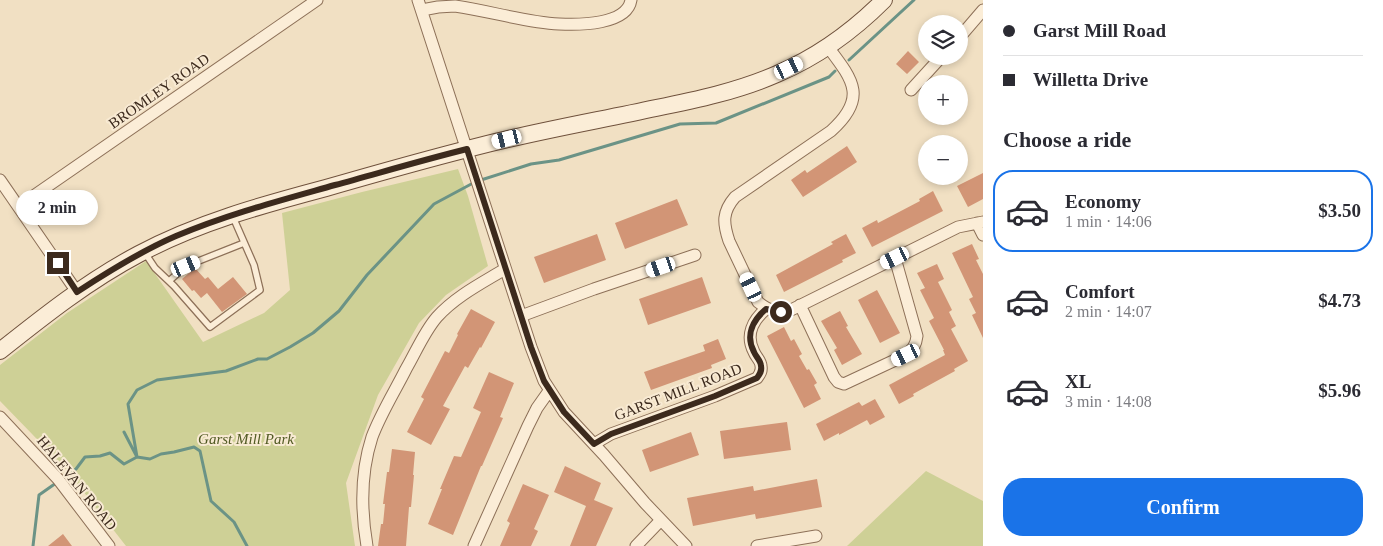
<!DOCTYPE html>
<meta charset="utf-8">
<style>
:root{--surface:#fff;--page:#f2f2f3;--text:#2b2b33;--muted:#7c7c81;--line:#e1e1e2;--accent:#1a73e8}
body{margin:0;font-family:"Times New Roman",serif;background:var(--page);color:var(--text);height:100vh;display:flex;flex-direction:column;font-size:19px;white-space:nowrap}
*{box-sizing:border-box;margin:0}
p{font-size:16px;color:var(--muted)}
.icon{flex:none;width:28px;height:28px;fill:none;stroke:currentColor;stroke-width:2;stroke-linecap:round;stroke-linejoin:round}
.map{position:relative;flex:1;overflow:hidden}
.sheet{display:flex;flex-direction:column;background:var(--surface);width:400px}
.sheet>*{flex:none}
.banner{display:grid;align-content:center;height:110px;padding:0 20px;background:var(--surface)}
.controls{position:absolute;left:918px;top:15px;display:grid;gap:10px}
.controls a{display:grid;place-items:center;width:50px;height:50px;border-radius:50%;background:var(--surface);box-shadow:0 2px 8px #0003;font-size:25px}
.end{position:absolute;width:22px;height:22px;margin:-11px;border:6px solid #3c2a1d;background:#fff;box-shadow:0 0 0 2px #fff}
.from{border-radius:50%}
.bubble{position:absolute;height:35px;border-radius:18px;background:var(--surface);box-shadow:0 2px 8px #0003;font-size:16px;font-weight:700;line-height:35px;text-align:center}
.car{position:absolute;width:15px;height:30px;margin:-15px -8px;border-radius:6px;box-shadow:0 0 4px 1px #0007;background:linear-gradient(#fff 24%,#345 0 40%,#fff 0 76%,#345 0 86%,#fff 0)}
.banner b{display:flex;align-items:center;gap:18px;height:48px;font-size:19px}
.banner b+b{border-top:1px solid var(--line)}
.banner i{width:12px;height:12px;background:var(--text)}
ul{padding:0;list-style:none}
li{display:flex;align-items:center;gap:15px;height:82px;margin:0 10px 8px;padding:0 10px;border:2px solid transparent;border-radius:20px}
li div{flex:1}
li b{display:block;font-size:19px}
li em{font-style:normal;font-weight:700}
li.selected{border-color:var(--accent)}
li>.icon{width:45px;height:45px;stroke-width:1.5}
h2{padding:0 20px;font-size:22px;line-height:60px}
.cta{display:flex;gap:10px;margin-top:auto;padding:10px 20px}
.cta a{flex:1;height:58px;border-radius:20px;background:var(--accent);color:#fff;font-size:20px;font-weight:700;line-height:58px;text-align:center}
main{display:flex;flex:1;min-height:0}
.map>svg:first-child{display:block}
.green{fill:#ced096}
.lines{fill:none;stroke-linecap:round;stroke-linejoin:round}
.stream{stroke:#6b9386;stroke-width:3}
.building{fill:#d29576}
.lane-casing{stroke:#8d7058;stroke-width:8}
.street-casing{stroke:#8d7058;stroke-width:13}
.secondary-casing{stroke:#6f513c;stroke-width:18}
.lane{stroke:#fbedd7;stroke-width:5.5}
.street{stroke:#fbedd7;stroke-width:11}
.secondary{stroke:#fbedd7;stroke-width:16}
.route{stroke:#3c2a1d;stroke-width:6}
.labels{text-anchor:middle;stroke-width:4;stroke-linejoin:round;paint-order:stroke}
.street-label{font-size:15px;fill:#3c2a1d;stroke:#f8ead3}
.park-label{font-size:15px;font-style:italic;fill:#515a23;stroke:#f8ead3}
</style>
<main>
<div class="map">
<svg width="983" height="546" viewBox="0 0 983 546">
<rect width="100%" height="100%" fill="#f1e0c3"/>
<path class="green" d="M458,169L468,196L488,266L446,295L419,323L378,395L346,483L355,546H126L65,468L0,401V365L67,313L146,261L203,342L264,313L290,290L282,213L362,192Z
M926,471L983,501V546H847Z"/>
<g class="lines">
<path class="stream" d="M849,60L914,0
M481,180L531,164L559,160L680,124L716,123L829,77L835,71
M33,546L39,495L76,469L85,457L100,456L110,453L124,464L137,457L124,432
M247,546L234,522L211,501L200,451L194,447L174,452L161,454L150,459L137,457L128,404L137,390L157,380L226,371L258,359H267L290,347L313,333L339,311L367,275L434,204L475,182"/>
</g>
<path class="building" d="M908,51L919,62L907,74L896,64Z
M847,146L857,162L803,197L791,180L805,170L807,173Z
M983,173V199L968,207L957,186Z
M933,191L943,211L872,247L862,228L877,220L878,223L920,201L919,199Z
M677,199L688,225L625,249L615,223Z
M597,234L606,260L544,283L534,257Z
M846,234L856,253L842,260L843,262L784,292L776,275L833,244L831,242Z
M972,244L979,259L976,260L983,274V338L972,315L976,313L969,299L973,297L952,253Z
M937,264L944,279L938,282L952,310L949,312L956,326L951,329L968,361L954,369L955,371L913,394L914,396L899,404L889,385L945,355L943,350H944L929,321L934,318L920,290L925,288L917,273Z
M195,268L205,279L208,277L218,289L233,277L247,294L222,312L207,293L201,298L194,290L192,291L182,279Z
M702,277L711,303L648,325L639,299Z
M877,290L900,333L880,343L858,300Z
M471,309L495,322L481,348L480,347L468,368L465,366L443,406L450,409L431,445L407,432L424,399L421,397L445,351L449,353L458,335L457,334Z
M840,311L848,326L846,327L862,354L842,365L834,350L837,348L821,321Z
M784,327L791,341L794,339L802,354L799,356L807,370L809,369L817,383L814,385L821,399L804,408L767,336Z
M718,339L726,359L711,365L712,368L651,390L644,372L705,351L703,345Z
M489,372L514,383L500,417L503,418L482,466H481L453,535L428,524L442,489H440L454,456L461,457L481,412L473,408Z
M875,399L885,417L870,425L867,420L839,435V433L824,441L816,424L859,402L862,406Z
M787,422L791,450L724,459L720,431Z
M691,432L699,455L650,472L642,450Z
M392,449L415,452L413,475H414L411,507H409L406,546H378L381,524H383L385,504H383L387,472H389Z
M565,466L601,483L594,500L613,508L596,546H570L586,506L554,492Z
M817,479L822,507L756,519L755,514L693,526L687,498L753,486L754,491Z
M523,484L549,495L534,529L538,531L531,546H500L510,523L507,521Z
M63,534L72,546H48Z"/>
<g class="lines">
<defs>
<path id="lane" d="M145,253L155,268L174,286L210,327L260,290L254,265L233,217
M169,281L186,266L244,243"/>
<path id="street" d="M418,0L531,347L544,381L564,412L604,455L645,503L686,546
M422,10L438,7L455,6C490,11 524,22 559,24C579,25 627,25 631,0
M959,38L983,10
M828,47C853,80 868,98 831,131L735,197C722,212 723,223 729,241L758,302C769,311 777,313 791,310L958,227L983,222
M911,90L942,56
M0,180L77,292
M19,206L317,0
M977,223L983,235
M800,305L834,377L838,382L844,384L906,355C913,349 916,345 917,336L895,258
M521,316L594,289L695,255
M0,417L58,479L109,546
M594,444L611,434L715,396L757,378C760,374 762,371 761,366C761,361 756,357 754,352C745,335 753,320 766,309
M367,546C361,511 361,471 372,437C381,413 395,391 406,369C416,352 424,332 437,317C456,296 482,283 505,269
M474,546L528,426L537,408L549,391
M636,546L661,520
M757,546L816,536"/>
<path id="secondary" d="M0,351C44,316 88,281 139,254C197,223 262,205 326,188C385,171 444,154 504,140C554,128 605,119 656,108C696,100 738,91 777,74C817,57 853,31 884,0"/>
</defs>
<use href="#lane" class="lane-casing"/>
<use href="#street" class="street-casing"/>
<use href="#secondary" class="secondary-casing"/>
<use href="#lane" class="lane"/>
<use href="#street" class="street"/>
<use href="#secondary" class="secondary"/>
</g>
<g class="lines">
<path class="route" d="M58,263L77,292C109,271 141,251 176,236C228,214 282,200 335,185C379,173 423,160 467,149L531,347L544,381L564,412L594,444L611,434L715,396L757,378C760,374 762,371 761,366C761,361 756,357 754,352C745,335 753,320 766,309L781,312"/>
</g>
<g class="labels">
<g class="street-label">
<text transform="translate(159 91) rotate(-35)" y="5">BROMLEY ROAD</text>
<text transform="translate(678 392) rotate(-21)" y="5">GARST MILL ROAD</text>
<text transform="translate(77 483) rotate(51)" y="5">HALEVAN ROAD</text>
</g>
<g class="park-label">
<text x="246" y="444">Garst Mill Park</text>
</g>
</g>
</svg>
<div class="controls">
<a><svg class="icon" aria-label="layers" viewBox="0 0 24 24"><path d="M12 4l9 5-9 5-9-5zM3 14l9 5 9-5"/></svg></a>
<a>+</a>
<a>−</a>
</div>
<i class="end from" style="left:781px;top:312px"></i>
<i class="end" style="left:58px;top:263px"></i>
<div class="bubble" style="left:16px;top:190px;width:82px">2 min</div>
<i class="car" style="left:789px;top:68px;rotate:64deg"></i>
<i class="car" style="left:507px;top:139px;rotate:256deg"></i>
<i class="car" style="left:895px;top:258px;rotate:244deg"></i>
<i class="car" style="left:186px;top:266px;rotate:68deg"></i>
<i class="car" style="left:661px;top:267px;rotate:251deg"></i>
<i class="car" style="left:751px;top:287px;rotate:335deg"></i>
<i class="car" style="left:906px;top:355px;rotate:244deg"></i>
</div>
<section class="sheet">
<div class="banner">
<b><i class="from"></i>Garst Mill Road</b>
<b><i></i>Willetta Drive</b>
</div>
<h2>Choose a ride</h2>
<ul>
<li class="selected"><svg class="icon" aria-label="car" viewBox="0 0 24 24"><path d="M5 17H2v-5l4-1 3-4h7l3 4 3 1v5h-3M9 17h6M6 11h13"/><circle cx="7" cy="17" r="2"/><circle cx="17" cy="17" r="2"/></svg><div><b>Economy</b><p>1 min · 14:06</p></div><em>$3.50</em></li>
<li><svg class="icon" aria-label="car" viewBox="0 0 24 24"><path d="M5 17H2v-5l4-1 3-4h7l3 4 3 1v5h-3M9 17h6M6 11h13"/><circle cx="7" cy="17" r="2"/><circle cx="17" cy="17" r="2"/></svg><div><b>Comfort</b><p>2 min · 14:07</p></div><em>$4.73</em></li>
<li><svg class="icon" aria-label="car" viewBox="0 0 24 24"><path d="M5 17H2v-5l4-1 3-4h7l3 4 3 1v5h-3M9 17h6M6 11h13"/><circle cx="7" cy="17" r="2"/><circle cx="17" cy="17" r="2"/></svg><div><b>XL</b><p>3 min · 14:08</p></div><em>$5.96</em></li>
</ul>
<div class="cta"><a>Confirm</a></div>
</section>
</main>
